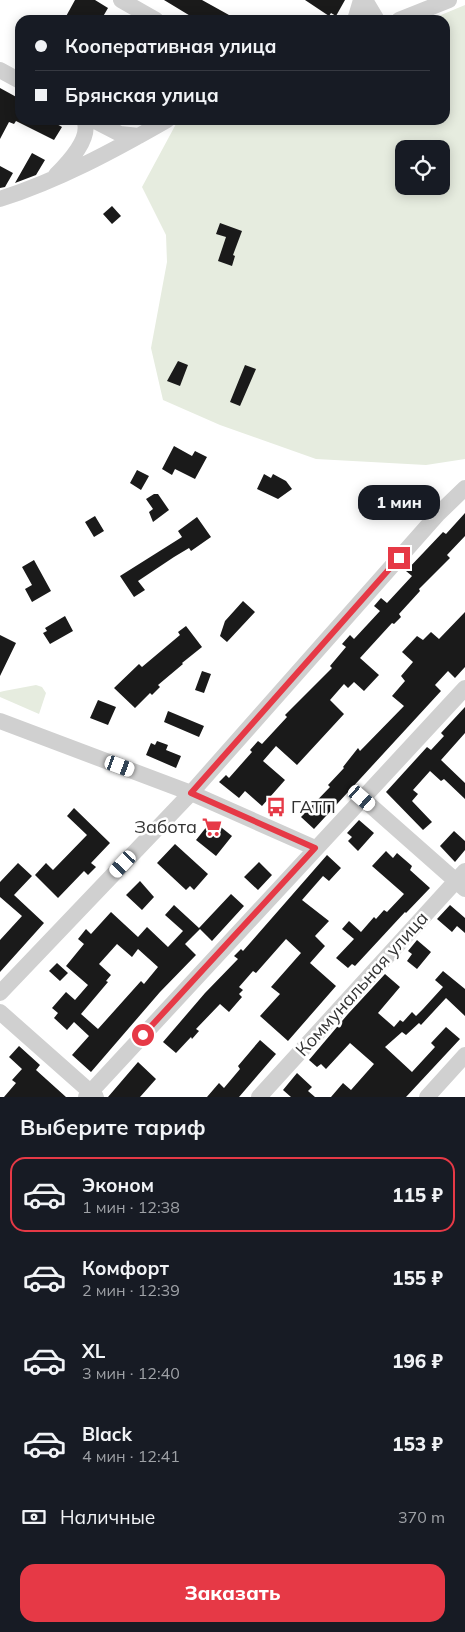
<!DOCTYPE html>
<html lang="ru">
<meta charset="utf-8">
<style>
:root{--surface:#171b24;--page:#242831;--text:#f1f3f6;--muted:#9ea1a6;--line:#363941;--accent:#e63946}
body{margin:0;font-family:Mulish,sans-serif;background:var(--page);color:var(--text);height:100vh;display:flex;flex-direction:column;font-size:19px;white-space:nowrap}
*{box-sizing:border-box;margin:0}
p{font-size:16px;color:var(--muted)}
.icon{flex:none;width:28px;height:28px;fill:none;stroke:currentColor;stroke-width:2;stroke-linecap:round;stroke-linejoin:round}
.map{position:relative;height:1097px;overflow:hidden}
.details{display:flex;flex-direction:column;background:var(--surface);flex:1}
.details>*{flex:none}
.guide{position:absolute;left:15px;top:15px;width:435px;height:110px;border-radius:15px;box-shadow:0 2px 12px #0003;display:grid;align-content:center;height:110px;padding:0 20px;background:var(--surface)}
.controls{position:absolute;left:395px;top:140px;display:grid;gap:10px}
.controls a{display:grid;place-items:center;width:55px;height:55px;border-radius:10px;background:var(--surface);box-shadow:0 2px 12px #0003;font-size:25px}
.end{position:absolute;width:22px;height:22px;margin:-11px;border:6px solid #e63946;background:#fff;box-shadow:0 0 0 2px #fff}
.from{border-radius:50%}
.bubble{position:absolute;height:35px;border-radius:15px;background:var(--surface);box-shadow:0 2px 12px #0003;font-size:16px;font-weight:800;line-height:35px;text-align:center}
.car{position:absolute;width:15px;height:30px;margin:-15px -8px;border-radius:6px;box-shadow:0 0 4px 1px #0007;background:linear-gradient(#fff 24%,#345 0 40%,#fff 0 76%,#345 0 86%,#fff 0)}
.guide b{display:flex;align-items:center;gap:18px;height:48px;font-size:19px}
.guide b+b{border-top:1px solid var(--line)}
.guide i{width:12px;height:12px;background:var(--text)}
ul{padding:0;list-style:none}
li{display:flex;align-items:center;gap:15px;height:75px;margin:0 10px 8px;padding:0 10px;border:2px solid transparent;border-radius:15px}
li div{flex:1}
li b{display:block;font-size:19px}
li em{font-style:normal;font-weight:800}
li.on{border-color:var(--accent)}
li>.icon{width:45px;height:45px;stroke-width:1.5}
h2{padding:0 20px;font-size:22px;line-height:60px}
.pay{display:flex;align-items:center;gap:12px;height:55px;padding:0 20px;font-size:19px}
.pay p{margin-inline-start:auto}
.cta{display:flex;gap:10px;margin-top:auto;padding:10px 20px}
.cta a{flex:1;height:58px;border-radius:15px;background:var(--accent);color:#fff;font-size:20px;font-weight:800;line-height:58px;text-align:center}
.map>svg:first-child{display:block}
.green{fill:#e6ecdf;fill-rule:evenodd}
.building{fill:#1a1a1a;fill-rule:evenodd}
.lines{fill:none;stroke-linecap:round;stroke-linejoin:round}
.minor{stroke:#d0d0d0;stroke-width:16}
.route{stroke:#e63946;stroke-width:6}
.labels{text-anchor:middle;stroke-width:5;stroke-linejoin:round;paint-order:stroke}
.poi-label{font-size:18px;fill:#333;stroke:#fff;text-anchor:start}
.street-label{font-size:18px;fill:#333;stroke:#fff}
</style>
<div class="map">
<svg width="465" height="1097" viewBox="0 0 465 1097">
<rect width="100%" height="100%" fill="#fff"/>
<path class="green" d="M465,5V459L426,465L316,459L220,425L163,400L151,348L167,262L166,235L142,187L176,124L186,120H445V20H429ZM404,149H441V186H404Z
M36,685L42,687L46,693L39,714L0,697V692L4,691Z"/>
<path class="building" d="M75,0H95L108,8L101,20H64Z
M164,0H202L238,20H197Z
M305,0H345L336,16L331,13L329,16Z
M0,88L20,99V120H57L55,123L62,127L54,140L16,121L14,124L9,122L0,139Z
M32,153L45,160L36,175L15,183Z
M0,166L13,173L5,187L0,188Z
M112,206L121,216L112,224L103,214Z
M220,223L242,231L233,255L235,256L232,266L218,261L226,237L216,234Z
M178,361L188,365L180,386L167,381Z
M245,365L256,369L240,406L230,402Z
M174,446L192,456L195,451L207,457L195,479L175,469L172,475L162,469Z
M137,470L149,476L141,490L130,483Z
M264,474L271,478L273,474L286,481L292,489L278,499L257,489Z
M154,494H158L169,510L153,522L149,512L153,509L146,499Z
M465,513V536L447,555L450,558L419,589L420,591L399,614L401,617L394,624L392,623L360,658L379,675L364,691L354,682L348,688L344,684L330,700L344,714L297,765L276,746L263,761L285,780L262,806L245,791L239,798L219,782L226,775L229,778L252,752L250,750L258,741L262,744L287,717L285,715L332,668L330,666L346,647L342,644L350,635L354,639L380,611L374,606L381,598L387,603L412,576L406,571L443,532L446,534Z
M95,516L104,531L94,537L85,522Z
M197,517L211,537L191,551L189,548L174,557L138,581L145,590L134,597L120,576L182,537L178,531Z
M34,560L51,591L32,602L25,589L32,585L22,567Z
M243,601L255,612L227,642L220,636L225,621Z
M465,612V667L455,678L448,671L435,685L441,691L314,829L301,817L330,787L328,785L344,768L343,767L358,748L360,751L404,706L392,696L405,681L401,676L413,662L402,652L417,636L423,640L431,632L439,639Z
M65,616L73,631L50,644L43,633L47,631L45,628Z
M186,626L202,647L182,663L183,664L158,685L160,687L152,695L150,693L135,708L114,688L139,664L142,667L180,635L178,632Z
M0,635L16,643L0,676Z
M202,671L211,674L204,693L195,690Z
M98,700L116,707L108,725L90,718Z
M465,707V733L441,760L465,783V799L444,779L441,781L430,771L413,790L418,794L412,801L432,822L423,830L386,792L427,747L431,750L444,736L441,733Z
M168,711L204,726L199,737L164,722Z
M157,741L168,745L166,750L181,756L176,768L146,755L151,743L155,745Z
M74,808L110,843L91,863L96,867L88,875L84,871L58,898L35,875L46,863L53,870L87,835L67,816Z
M212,820L232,836L216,856L196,840Z
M359,820L374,833L358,851L348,841L352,837L347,833Z
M454,831L465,841V850L455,862L440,846Z
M175,844L208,874L194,890L190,886L186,890L157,863Z
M386,851L393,858L397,853L412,866L410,870L430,888L406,913L405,912L355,966L352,964L348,968L336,958L354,939L342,929L349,921L361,932L374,917L376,919L384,910L387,912L404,894L372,866Z
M327,855L341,868L329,881L323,876L302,900L329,921L315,936L325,946L310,963L336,986L288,1041L260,1016L280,994L271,987L301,953L286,939L256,973L253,971L239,987L243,990L239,994L242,997L229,1012L220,1004L196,1029L199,1031L192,1039L191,1037L176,1053L163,1042L205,993L238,959L234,956L241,949L243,951Z
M259,862L272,875L258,890L244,877Z
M18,863L32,876L14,895L44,923L0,972V940L22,916L0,897V882Z
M140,881L154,897L142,910L126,895Z
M231,894L244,906L212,941L200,929L185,944L196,955L160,992L91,1072L72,1055L89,1036L74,1022L67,1030L54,1018L58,1013L52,1008L66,992L75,1000L88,985L66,966L84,944L78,939L86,929L91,934L111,912L138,937L147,927L168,947L183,931L165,915L174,905L199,928ZM117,944L132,957L138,949L158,967L144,984L141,981L98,1029L81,1014L108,982L106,981L111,975L99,964Z
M450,905L465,918V933L457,926L452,932L437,919Z
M417,940L431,952L417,969L407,961L412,954L408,951Z
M57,963L68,973L60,981L49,971Z
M443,971L465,989V1016L446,998L421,1025L419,1023L406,1035L402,1032L385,1047L412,1072L435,1047L431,1043L446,1027L460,1039L406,1097H331L343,1083L351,1090L374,1064L350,1043L326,1069L321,1064L317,1067L309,1060L348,1014L385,974L400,987L378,1013L394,1027L400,1020L403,1022L412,1012L416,1016L423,1009L443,987L435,980Z
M260,1040L276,1054L239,1097H207L219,1083L224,1088L240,1069L238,1066Z
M19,1046L40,1065L36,1070L66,1097H4L16,1083L12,1080L22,1069L9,1057Z
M138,1062L156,1079L140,1097H108Z
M297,1073L312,1087L308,1091L315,1097H291L283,1090Z"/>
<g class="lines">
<path class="minor" d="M121,0L156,20
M365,0L377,20
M355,20L361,0
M399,20L449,0
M0,70L20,81
M93,120L120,134L139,136
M56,175C68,163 92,138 84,120
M0,199C59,180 113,151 167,120
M0,721L191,793L315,848
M362,798L465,889
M0,993L191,793L438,514L465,488
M0,1012L96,1097
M86,1097L465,688
M259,1097L465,871
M427,1097L465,1055"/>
</g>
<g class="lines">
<path class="route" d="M143,1035L315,848L191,793L399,558"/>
</g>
<defs>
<symbol id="bus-bare" viewBox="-9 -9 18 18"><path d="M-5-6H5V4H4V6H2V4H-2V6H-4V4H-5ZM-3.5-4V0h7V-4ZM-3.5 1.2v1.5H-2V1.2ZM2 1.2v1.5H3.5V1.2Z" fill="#e63946" stroke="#fff" stroke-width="2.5" paint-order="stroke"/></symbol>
<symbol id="supermarket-bare" viewBox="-9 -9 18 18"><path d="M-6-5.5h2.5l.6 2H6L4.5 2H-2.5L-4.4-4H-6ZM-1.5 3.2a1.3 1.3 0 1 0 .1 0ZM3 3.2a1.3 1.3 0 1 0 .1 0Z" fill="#e63946" stroke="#fff" stroke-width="2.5" paint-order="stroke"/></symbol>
</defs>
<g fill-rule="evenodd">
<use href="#bus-bare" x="262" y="793" width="28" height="28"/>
<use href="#supermarket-bare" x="198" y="813" width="28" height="28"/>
</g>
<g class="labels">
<g class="poi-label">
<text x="291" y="813">ГАТП</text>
<text x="197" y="833" text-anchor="end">Забота</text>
</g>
<g class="street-label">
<text transform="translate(362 984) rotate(-48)" y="6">Коммунальная улица</text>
</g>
</g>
</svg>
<div class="controls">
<a><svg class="icon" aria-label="locate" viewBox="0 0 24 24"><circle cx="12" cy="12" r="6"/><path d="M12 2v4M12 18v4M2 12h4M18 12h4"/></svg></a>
</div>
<i class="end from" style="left:143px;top:1035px"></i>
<i class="end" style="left:399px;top:558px"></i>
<div class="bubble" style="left:358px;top:485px;width:82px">1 мин</div>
<i class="car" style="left:120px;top:766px;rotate:110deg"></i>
<i class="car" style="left:362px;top:798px;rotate:131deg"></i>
<i class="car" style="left:123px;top:864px;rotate:223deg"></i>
<div class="guide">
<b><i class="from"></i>Кооперативная улица</b>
<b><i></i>Брянская улица</b>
</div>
</div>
<section class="details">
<h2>Выберите тариф</h2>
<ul>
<li class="on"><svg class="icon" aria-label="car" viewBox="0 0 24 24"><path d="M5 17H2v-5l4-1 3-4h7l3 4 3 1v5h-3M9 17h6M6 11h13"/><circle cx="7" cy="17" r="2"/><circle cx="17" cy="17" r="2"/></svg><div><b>Эконом</b><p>1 мин · 12:38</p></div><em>115 ₽</em></li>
<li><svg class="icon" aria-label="car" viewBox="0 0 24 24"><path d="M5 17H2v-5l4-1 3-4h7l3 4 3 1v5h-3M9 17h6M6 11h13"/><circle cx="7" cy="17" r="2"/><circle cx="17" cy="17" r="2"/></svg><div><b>Комфорт</b><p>2 мин · 12:39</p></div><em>155 ₽</em></li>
<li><svg class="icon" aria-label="car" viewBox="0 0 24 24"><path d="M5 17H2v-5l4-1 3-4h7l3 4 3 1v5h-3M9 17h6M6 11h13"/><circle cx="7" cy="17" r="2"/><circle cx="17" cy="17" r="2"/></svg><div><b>XL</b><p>3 мин · 12:40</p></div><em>196 ₽</em></li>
<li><svg class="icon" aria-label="car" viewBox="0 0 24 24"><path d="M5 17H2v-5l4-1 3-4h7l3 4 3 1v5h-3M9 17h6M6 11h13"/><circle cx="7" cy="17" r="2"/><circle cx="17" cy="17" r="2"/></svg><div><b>Black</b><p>4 мин · 12:41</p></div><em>153 ₽</em></li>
</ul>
<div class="pay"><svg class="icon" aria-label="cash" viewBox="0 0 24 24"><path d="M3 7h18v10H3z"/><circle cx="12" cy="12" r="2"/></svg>Наличные<p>370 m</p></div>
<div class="cta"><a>Заказать</a></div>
</section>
